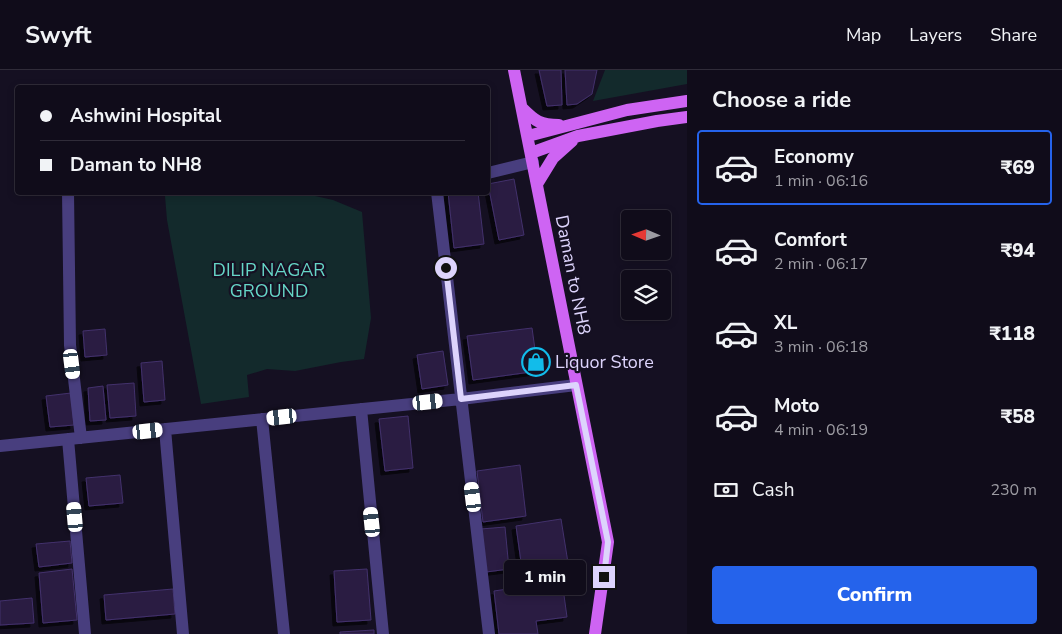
<!DOCTYPE html>
<meta charset="utf-8">
<style>
:root{--surface:#100c1a;--page:#191523;--text:#f1f3f6;--muted:#9c9ba2;--line:#302c39;--accent:#2563eb}
body{margin:0;font-family:"Nunito Sans",sans-serif;background:var(--page);color:var(--text);height:100vh;display:flex;flex-direction:column;font-size:19px;white-space:nowrap}
*{box-sizing:border-box;margin:0}
p{font-size:16px;color:var(--muted)}
.icon{flex:none;width:28px;height:28px;fill:none;stroke:currentColor;stroke-width:2;stroke-linecap:round;stroke-linejoin:round}
.map{position:relative;flex:1;overflow:hidden}
.details{display:flex;flex-direction:column;background:var(--surface);width:375px}
.details>*{flex:none}
.guide{position:absolute;left:15px;top:15px;width:475px;height:110px;border-radius:5px;box-shadow:0 2px 8px #0003,0 0 0 1px var(--line);display:grid;align-content:center;height:110px;padding:0 25px;background:var(--surface)}
.needle{width:32px;rotate:272deg}
.buttons{position:absolute;left:621px;top:140px;display:grid;gap:10px}
.buttons a{display:grid;place-items:center;width:50px;height:50px;border-radius:5px;background:var(--surface);box-shadow:0 2px 8px #0003,0 0 0 1px var(--line);font-size:25px}
.end{position:absolute;width:22px;height:22px;margin:-11px;border:6px solid #ddd4fc;background:#111;box-shadow:0 0 0 2px #111}
.from{border-radius:50%}
.bubble{position:absolute;height:35px;border-radius:5px;background:var(--surface);box-shadow:0 2px 8px #0003,0 0 0 1px var(--line);font-size:16px;font-weight:800;line-height:35px;text-align:center}
.car{position:absolute;width:15px;height:30px;margin:-15px -8px;border-radius:6px;box-shadow:0 0 4px 1px #0007;background:linear-gradient(#fff 24%,#345 0 40%,#fff 0 76%,#345 0 86%,#fff 0)}
.guide b{display:flex;align-items:center;gap:18px;height:48px;font-size:19px}
.guide b+b{border-top:1px solid var(--line)}
.guide i{width:12px;height:12px;background:var(--text)}
ul{padding:0;list-style:none}
li{display:flex;align-items:center;gap:15px;height:75px;margin:0 10px 8px;padding:0 15px;border:2px solid transparent;border-radius:5px}
li div{flex:1}
li b{display:block;font-size:19px}
li em{font-style:normal;font-weight:800}
li.selected{border-color:var(--accent)}
li>.icon{width:45px;height:45px;stroke-width:1.5}
h2{padding:0 25px;font-size:22px;line-height:60px}
.pay{display:flex;align-items:center;gap:12px;height:55px;padding:0 25px;font-size:19px}
.pay p{margin-inline-start:auto}
.action{display:flex;gap:10px;margin-top:auto;padding:10px 25px}
.action a{flex:1;height:58px;border-radius:5px;background:var(--accent);color:#fff;font-size:20px;font-weight:800;line-height:58px;text-align:center}
header{display:flex;align-items:center;gap:30px;box-sizing:border-box;height:70px;padding:0 25px;background:var(--surface);border-bottom:1px solid var(--line)}
header strong{font-size:24px}
nav{display:flex;gap:28px;margin-inline-start:auto;font-size:18px}
main{display:flex;flex:1;min-height:0}
.map>svg:first-child{display:block}
.green{fill:#132a2c}
.building{fill:#291d42;stroke:#43316c;filter:url(#shadow)}
.lines{fill:none;stroke-linecap:round;stroke-linejoin:round}
.minor{stroke:#483e7e;stroke-width:12}
.major{stroke:#ce64f3;stroke-width:12}
.route{stroke:#ddd4fc;stroke-width:6}
.labels{text-anchor:middle;stroke-width:4.5;stroke-linejoin:round;paint-order:stroke}
.park-label{font-size:18px;fill:#66d6c7;stroke:#151022}
.street-label{font-size:18px;fill:#ddd4fc;stroke:#151022}
.poi-label{font-size:18px;fill:#ddd4fc;stroke:#151022;text-anchor:start}
</style>
<header>
<strong>Swyft</strong>
<nav><a>Map</a><a>Layers</a><a>Share</a></nav>
</header>
<main>
<div class="map">
<svg width="687" height="564" viewBox="0 0 687 564">
<defs>
<filter id="shadow"><feDropShadow dx="-4" dy="4" stdDeviation="0" flood-color="#0009"/></filter>
</defs>
<rect width="100%" height="100%" fill="#151022"/>
<path class="green" d="M605,0H687V14L593,31Z
M170,122L302,123L333,130L362,142L371,248L364,289L341,292L295,301L267,299L247,305L249,327L201,334L167,150L165,126Z"/>
<path class="building" d="M539,0H561L562,35L547,36Z
M565,0H597L592,24L577,34L567,35Z
M514,109L524,165L499,170L488,114Z
M448,122H478L484,174L454,178Z
M532,258L538,301L473,310L467,266Z
M105,259L107,285L85,287L83,261Z
M443,281L448,315L422,319L417,285Z
M162,291L165,330L144,332L141,293Z
M134,313L136,346L110,348L107,315Z
M103,316L106,350L90,351L88,318Z
M71,323L74,355L50,357L46,326Z
M408,346L413,398L385,401L379,349Z
M520,395L526,446L483,452L477,401Z
M120,405L123,433L89,436L86,408Z
M561,449L569,499L523,506L516,456Z
M505,457L509,499L486,502L481,459Z
M70,471L72,493L39,497L36,474Z
M72,499L77,550L43,553L39,503Z
M367,499L371,550L337,552L334,501Z
M562,511L567,547L536,551L538,564H499L494,521Z
M173,519L175,544L106,550L104,525Z
M32,528L34,553L0,555V531Z
M374,560V564H340V562Z"/>
<g class="lines">
<path class="minor" d="M488,103L533,92
M68,122L70,275L81,368
M437,122L489,564
M361,339L383,564
M262,349L284,564
M165,359L183,564
M68,369L85,564
M0,376L461,329L576,315"/>
<path class="major" d="M514,0L608,472L595,564
M522,38C535,51 540,55 559,55
M528,66L627,40L687,31
M531,83L578,66L657,51L687,47
M537,114L553,88L572,71"/>
</g>
<g class="lines">
<path class="route" d="M446,198L461,329L576,315L608,472L604,507"/>
</g>
<defs>
<symbol id="shop-ring" viewBox="-11 -11 22 22"><circle r="9.5" fill="#151022" stroke="#12bcea" stroke-width="1.5"/><path d="M-5-2.5h2.3a2.7 3.5 0 0 1 5.4 0H5L5.5 6h-11ZM-1.5-2.5h3a1.5 2.3 0 0 0-3 0Z" fill="#12bcea"/></symbol>
</defs>
<g fill-rule="evenodd">
<use href="#shop-ring" x="520" y="276" width="32" height="32"/>
</g>
<g class="labels">
<g class="park-label">
<text x="269" y="206">DILIP NAGAR<tspan x="269" dy="21">GROUND</tspan></text>
</g>
<g class="street-label">
<text transform="translate(573 205) rotate(79)" y="6">Daman to NH8</text>
</g>
<g class="poi-label">
<text x="555" y="298">Liquor Store</text>
</g>
</g>
</svg>
<div class="buttons">
<a><svg class="needle" viewBox="-14 -14 28 28"><path d="M0-13l5 13h-10z" fill="#e53935"/><path d="M0 13l5-13h-10z" fill="#9c9ba2"/></svg></a>
<a><svg class="icon" aria-label="layers" viewBox="0 0 24 24"><path d="M12 4l9 5-9 5-9-5zM3 14l9 5 9-5"/></svg></a>
</div>
<i class="end from" style="left:446px;top:198px"></i>
<i class="end" style="left:604px;top:507px"></i>
<div class="bubble" style="left:504px;top:490px;width:82px">1 min</div>
<i class="car" style="left:72px;top:294px;rotate:173deg"></i>
<i class="car" style="left:428px;top:332px;rotate:84deg"></i>
<i class="car" style="left:282px;top:347px;rotate:264deg"></i>
<i class="car" style="left:148px;top:361px;rotate:84deg"></i>
<i class="car" style="left:473px;top:427px;rotate:353deg"></i>
<i class="car" style="left:75px;top:447px;rotate:355deg"></i>
<i class="car" style="left:372px;top:452px;rotate:354deg"></i>
<div class="guide">
<b><i class="from"></i>Ashwini Hospital</b>
<b><i></i>Daman to NH8</b>
</div>
</div>
<section class="details">
<h2>Choose a ride</h2>
<ul>
<li class="selected"><svg class="icon" aria-label="car" viewBox="0 0 24 24"><path d="M5 17H2v-5l4-1 3-4h7l3 4 3 1v5h-3M9 17h6M6 11h13"/><circle cx="7" cy="17" r="2"/><circle cx="17" cy="17" r="2"/></svg><div><b>Economy</b><p>1 min · 06:16</p></div><em>₹69</em></li>
<li><svg class="icon" aria-label="car" viewBox="0 0 24 24"><path d="M5 17H2v-5l4-1 3-4h7l3 4 3 1v5h-3M9 17h6M6 11h13"/><circle cx="7" cy="17" r="2"/><circle cx="17" cy="17" r="2"/></svg><div><b>Comfort</b><p>2 min · 06:17</p></div><em>₹94</em></li>
<li><svg class="icon" aria-label="car" viewBox="0 0 24 24"><path d="M5 17H2v-5l4-1 3-4h7l3 4 3 1v5h-3M9 17h6M6 11h13"/><circle cx="7" cy="17" r="2"/><circle cx="17" cy="17" r="2"/></svg><div><b>XL</b><p>3 min · 06:18</p></div><em>₹118</em></li>
<li><svg class="icon" aria-label="car" viewBox="0 0 24 24"><path d="M5 17H2v-5l4-1 3-4h7l3 4 3 1v5h-3M9 17h6M6 11h13"/><circle cx="7" cy="17" r="2"/><circle cx="17" cy="17" r="2"/></svg><div><b>Moto</b><p>4 min · 06:19</p></div><em>₹58</em></li>
</ul>
<div class="pay"><svg class="icon" aria-label="cash" viewBox="0 0 24 24"><path d="M3 7h18v10H3z"/><circle cx="12" cy="12" r="2"/></svg>Cash<p>230 m</p></div>
<div class="action"><a>Confirm</a></div>
</section>
</main>
